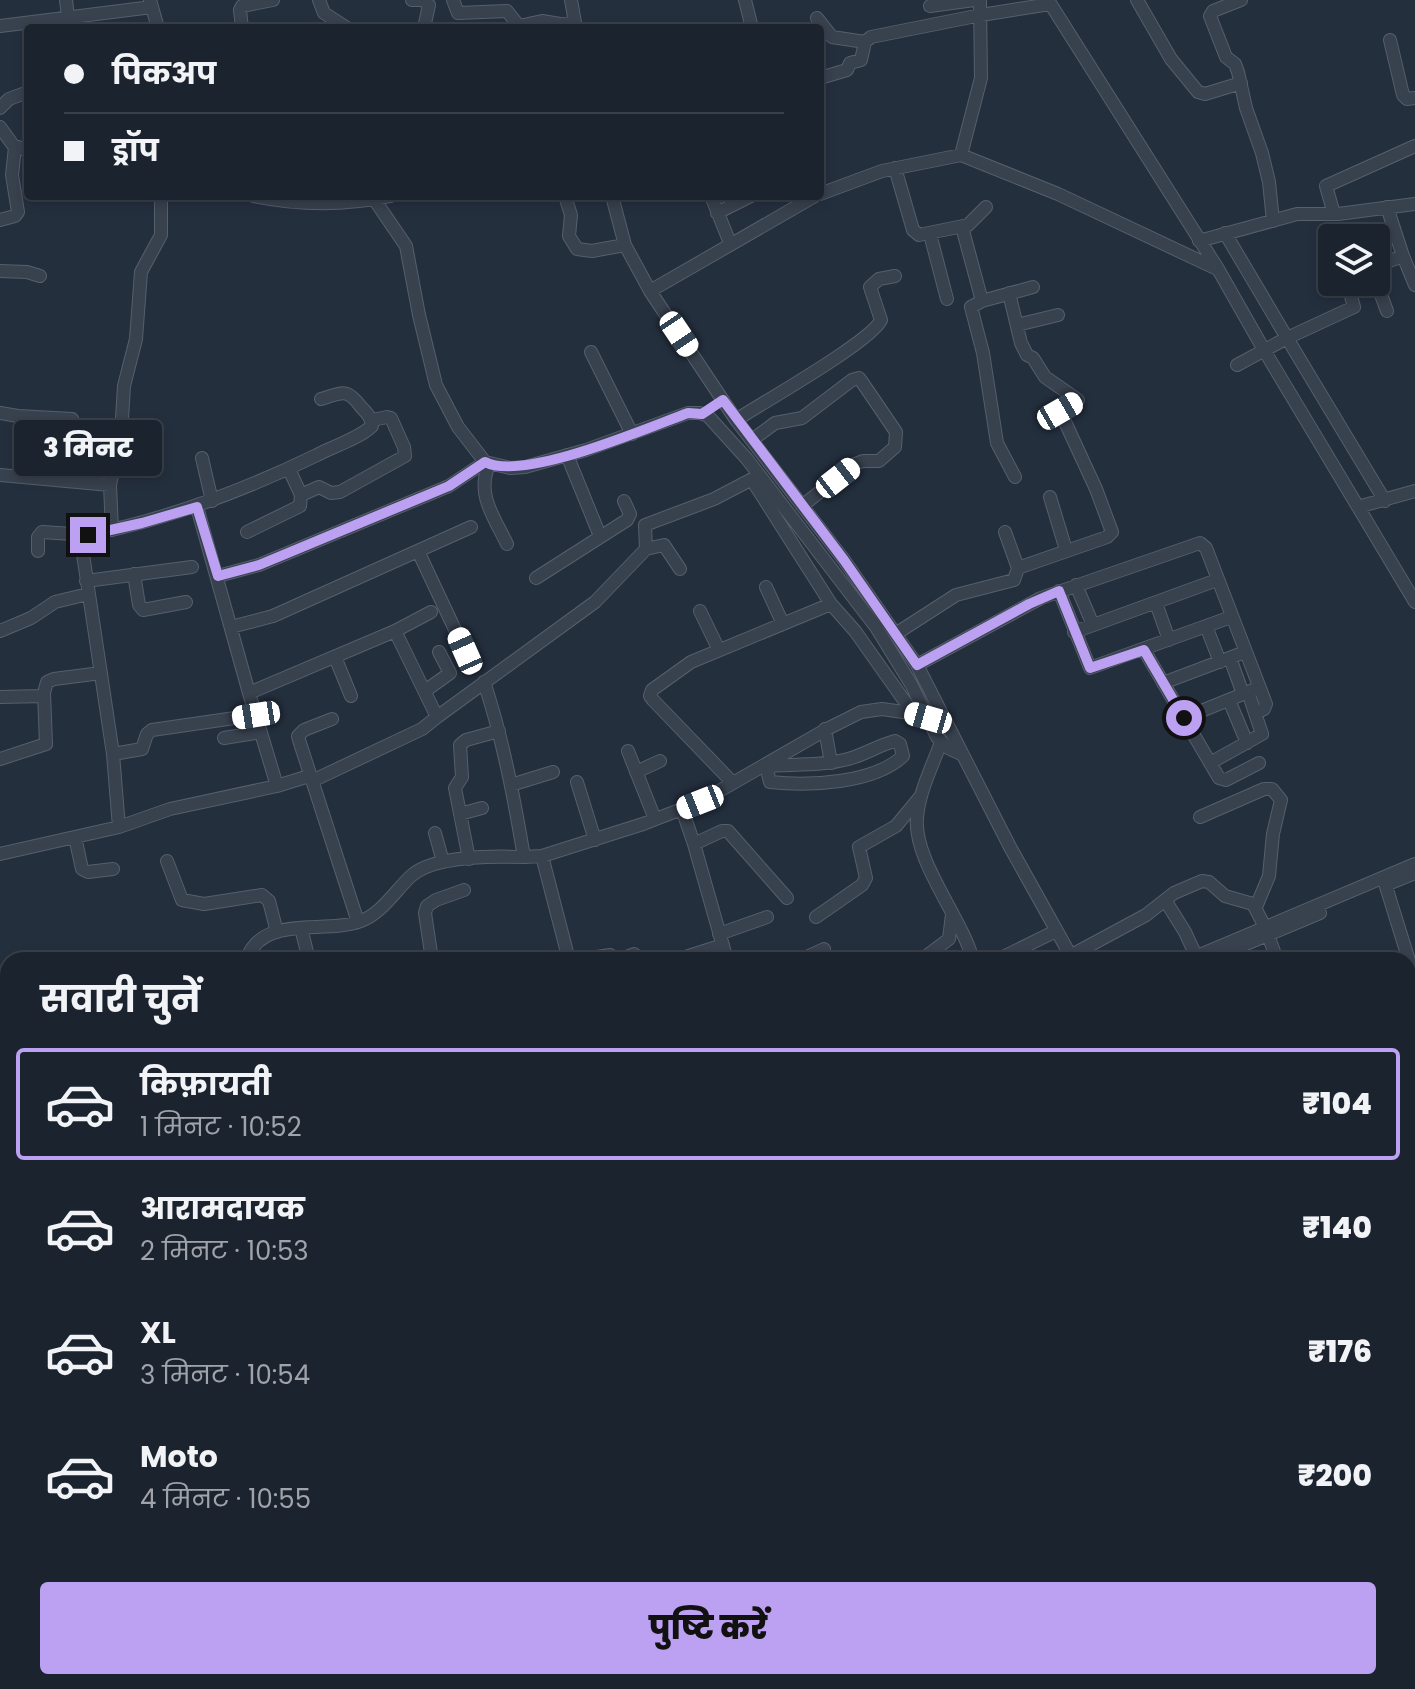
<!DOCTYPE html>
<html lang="hi">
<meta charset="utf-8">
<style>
:root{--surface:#1b232e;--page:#242b36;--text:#f1f3f6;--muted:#a0a4aa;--line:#39404a;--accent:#bca0f2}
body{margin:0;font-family:Poppins,"Noto Sans Devanagari",sans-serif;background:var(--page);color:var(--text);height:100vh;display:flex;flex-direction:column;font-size:30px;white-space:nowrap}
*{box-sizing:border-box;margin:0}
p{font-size:26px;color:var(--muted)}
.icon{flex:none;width:44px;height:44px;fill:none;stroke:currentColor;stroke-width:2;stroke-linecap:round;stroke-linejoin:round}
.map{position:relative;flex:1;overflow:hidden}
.drawer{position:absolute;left:0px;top:952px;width:1416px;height:738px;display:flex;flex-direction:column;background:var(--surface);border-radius:24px 24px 0 0;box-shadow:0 4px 12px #0003,0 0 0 2px var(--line)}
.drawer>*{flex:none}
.banner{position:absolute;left:24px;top:24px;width:800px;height:176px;border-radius:8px;box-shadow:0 4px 12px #0003,0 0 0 2px var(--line);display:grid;align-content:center;height:176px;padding:0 40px;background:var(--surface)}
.buttons{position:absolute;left:1318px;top:224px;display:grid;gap:16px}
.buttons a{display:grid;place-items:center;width:72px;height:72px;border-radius:8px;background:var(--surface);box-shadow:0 4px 12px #0003,0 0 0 2px var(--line);font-size:40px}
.end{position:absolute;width:36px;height:36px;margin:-18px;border:10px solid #bca0f2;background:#111;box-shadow:0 0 0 4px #111}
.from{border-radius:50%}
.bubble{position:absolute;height:56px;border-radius:8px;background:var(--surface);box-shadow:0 4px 12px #0003,0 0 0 2px var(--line);font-size:26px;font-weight:800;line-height:56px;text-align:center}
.car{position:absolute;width:24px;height:48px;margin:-24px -12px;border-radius:10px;box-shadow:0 0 6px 2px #0007;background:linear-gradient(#fff 24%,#345 0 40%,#fff 0 76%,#345 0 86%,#fff 0)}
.banner b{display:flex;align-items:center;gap:28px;height:76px;font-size:30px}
.banner b+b{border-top:2px solid var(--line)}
.banner i{width:20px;height:20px;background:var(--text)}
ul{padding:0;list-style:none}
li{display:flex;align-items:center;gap:24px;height:112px;margin:0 16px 12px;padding:0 24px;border:4px solid transparent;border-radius:8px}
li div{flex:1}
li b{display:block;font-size:30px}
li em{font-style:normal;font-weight:800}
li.on{border-color:var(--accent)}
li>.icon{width:72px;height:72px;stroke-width:1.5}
h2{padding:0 40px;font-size:36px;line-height:96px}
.button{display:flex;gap:16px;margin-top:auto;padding:16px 40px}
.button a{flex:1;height:92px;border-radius:8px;background:var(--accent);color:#111;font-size:32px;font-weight:800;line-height:92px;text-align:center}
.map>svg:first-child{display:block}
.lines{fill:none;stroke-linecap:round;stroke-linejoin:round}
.minor-casing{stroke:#565f6c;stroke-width:14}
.highway-casing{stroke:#434c59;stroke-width:20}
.minor{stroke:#38414e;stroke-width:12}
.highway{stroke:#746855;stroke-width:18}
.route{stroke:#bca0f2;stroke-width:10}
</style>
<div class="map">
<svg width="1415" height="1689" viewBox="0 0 1415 1689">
<rect width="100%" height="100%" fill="#242f3e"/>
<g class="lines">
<defs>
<path id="minor" d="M66,0L68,17
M150,0L158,28
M319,0L324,13L347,28
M412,0H423L429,5L424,28
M453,0L458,13L507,11L519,26L542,21L560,24L575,23
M571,0L576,28
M745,0L752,28
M1048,0L1218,269L1264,350L1415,602
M1137,0L1171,59L1198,92L1205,94L1241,83
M1241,0L1213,11L1210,16L1226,57L1235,64L1238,72L1246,108L1262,153L1269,182L1273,221
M930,6L974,0
M817,18L832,37L865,42
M0,26L152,7
M242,28L240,10L242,6L273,0
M1390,40L1403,95L1407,99L1415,98
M820,78L847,70L850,63L861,60L865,42L871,37L981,15L1050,4
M0,108L9,99L28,92
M0,127L13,145L28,151
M961,155L981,78L980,0
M895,168L913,230L919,235L968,225L986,207
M820,194L882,171L961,155L1058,194L1215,268
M253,196C300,206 344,206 391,196
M565,196L571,215L569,236L577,249L592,251L625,245
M612,196L625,245L650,291L736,420L844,560L917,665L1010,847L1073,960
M711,196L730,243
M374,199L406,246L419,315L436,385L458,427L485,462L510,468L525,467L586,450L688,413H700L708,416L747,459L876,627L911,684L937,737L948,748L963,755
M717,213L751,196
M1334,214L1326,186L1415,146
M0,220L15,216L18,212L12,175L15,147
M962,227L982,301L971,307L983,353L997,443L1015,477
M1225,233L1287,338L1237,365
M930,234L947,299
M1199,241L1297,214H1338L1415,204
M1403,256L1415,285
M1376,266L1403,256L1387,207
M0,271L27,272L40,276
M1376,281L1387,311
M1347,282L1354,307L1287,338L1385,501
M650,291L815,196
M1009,293L1021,343L1027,355L1033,358L1045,377L1078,400L1060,411L1096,489L1112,532L1107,537L1018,568
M982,301L1033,287
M1017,325L1058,315
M591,352L632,434
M0,413L18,416L72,419L79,432L121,435
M736,420C762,403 872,341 881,320L870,287L879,279L895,276
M752,440L775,423L802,418L852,380L859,378L862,382L896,432L895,447L879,461H863L855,464L802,506
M567,455L600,536
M202,458L212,501
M489,465C476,494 494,517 507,544
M0,475L110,485
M752,480L831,604
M301,495L319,487L331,493L340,492L405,456L404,447L391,418L387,417L372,420
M1050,497L1066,550
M197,507L249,693L395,631L437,717L422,729L312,781
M1358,507L1415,491
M112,530L110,485L121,435L124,386L136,339L141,272L161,235V196
M247,532L300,506L301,495L289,469
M646,549L664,545L680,569
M38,551V537L42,532L88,535
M418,551L465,651
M134,574L139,605L143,610L186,602
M218,576L259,565L449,486L485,462
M536,578L627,520L630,514L624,501
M86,581L192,567
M1076,585L1093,625
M766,587L783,624
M1059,591L1090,668L1231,617
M1156,603L1169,640
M700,611L719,650
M1206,626L1220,662
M231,627L273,616L471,527
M0,631L31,618L55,602L88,594
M395,631L431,612
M1074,632L1217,580
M897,633L956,595L1014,580L1018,568L1005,532
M1144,650L1219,778L1226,780L1259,763
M335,657L351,696
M1230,658L1243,694
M917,665L1041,598L1200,543L1206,548L1266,704L1264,709L1256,713
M484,682C503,739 514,798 524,857L542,856L643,824L700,802L827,729L861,712L882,709L910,713
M1163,683L1245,652
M425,691L450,673L439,652
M249,693L277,786L309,776
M0,697L44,696
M1229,700L1247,743
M437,717L595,602L646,549L645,525L714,499L758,476
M1184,718L1253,690
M332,719L304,730L298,736L299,740L358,922
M825,729L831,763
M224,738L261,732
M941,742C932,767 919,792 917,818C913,860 962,918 973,960
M628,751L655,819
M113,754L142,749L147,734L152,730L256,715
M0,759L46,744L44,693L47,682L54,679L101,673
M1210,763L1262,734L1248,692
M765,766H766C793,764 822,766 848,759C864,755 879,745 895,741L900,744L903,756C873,784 809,786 770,782L766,766
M636,772L660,761
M577,782L595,840
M732,782L653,700L650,696L652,690L691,662L831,604L855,631L913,713
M511,785L553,772
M682,809L694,844
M460,814L482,808
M1200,817L1264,789H1272L1281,800L1273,834L1269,876L1256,907
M119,827L113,754L81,541L88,535C169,519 243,491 317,455C334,446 358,439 372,426C371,418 368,414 362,408C347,388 344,392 321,399
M435,833L443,862
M75,837L82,869L88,872L113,869
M0,854L119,827L170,809L277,786
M542,856L569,960
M469,859L455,788L462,777L460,745L466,740L499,731
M167,861L182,900L204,904L262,895L269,901L277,932
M1384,880L1415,980
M1388,884L1415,873
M1165,900L1185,932L1196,956
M816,917L862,885L866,878L859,847L896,826L920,797
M301,928L309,960
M1266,929L1277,960
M719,934L767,917
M1222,954L1320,913
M1070,956L1146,915L1174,893L1202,881L1209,882L1225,896L1253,904L1265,927
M246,960C263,913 324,935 361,921C382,913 395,891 411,876C434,855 494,856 524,857
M432,960L425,913L427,906L436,900L464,890
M577,960L610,955L618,960L634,954L641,960
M676,960L723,945
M727,960L694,844L722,831H728L787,898
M800,960L824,949
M921,960L949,939L952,914
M997,960L1056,931
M1188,960L1415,864
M0,978L8,996
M8,1022L5,1031L8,1043
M1408,1107L1415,1108
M0,1137L8,1139
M1408,1183H1415
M1408,1357L1415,1344
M1408,1390L1415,1395
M0,1396L8,1394
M1408,1450L1415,1453
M1408,1521H1409
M1408,1680L1415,1679
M276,1682L288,1689
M1377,1685L1396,1682
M260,1689L266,1682
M455,1689L456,1682
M686,1689L762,1682
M1016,1689L1034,1682
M1259,1689L1260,1682"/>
<path id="highway" d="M0,1487L8,1493
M230,1682L238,1689"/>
</defs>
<use href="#minor" class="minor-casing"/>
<use href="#highway" class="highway-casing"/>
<use href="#minor" class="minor"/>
<use href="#highway" class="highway"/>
</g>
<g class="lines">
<path class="route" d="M88,535L142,523L197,507L218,576L259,565L449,486L485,462C523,482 647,428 688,413L702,414L723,400L844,560L917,665L1029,604L1059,591L1090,668L1144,650L1184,718"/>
</g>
</svg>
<div class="buttons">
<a><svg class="icon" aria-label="layers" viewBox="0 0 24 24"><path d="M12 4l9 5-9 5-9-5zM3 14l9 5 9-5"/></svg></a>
</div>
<i class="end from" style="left:1184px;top:718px"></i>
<i class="end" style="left:88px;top:535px"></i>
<div class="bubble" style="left:14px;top:420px;width:148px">3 मिनट</div>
<i class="car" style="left:679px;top:334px;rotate:146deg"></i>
<i class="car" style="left:1060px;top:411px;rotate:60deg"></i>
<i class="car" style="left:838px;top:478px;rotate:52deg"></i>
<i class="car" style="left:465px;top:651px;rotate:336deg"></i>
<i class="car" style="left:256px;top:715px;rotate:261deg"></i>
<i class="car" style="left:928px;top:718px;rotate:286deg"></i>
<i class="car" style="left:700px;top:802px;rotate:248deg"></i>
<div class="banner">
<b><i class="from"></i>पिकअप</b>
<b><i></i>ड्रॉप</b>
</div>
<section class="drawer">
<h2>सवारी चुनें</h2>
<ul>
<li class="on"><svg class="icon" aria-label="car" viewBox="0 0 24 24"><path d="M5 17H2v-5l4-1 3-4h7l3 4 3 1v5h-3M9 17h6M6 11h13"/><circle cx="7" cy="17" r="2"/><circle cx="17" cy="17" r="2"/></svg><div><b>किफ़ायती</b><p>1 मिनट · 10:52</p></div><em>₹104</em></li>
<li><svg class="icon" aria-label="car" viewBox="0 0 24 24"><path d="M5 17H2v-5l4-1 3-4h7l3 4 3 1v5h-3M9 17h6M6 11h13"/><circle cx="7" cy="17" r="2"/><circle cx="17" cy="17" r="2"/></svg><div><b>आरामदायक</b><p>2 मिनट · 10:53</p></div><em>₹140</em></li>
<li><svg class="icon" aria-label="car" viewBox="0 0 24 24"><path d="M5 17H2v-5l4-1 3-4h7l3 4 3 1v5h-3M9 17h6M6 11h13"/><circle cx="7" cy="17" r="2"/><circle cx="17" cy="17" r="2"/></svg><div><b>XL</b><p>3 मिनट · 10:54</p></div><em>₹176</em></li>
<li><svg class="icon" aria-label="car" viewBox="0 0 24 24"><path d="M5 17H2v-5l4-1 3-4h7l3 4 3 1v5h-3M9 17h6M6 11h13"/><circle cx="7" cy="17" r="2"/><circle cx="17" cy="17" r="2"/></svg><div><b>Moto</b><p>4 मिनट · 10:55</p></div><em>₹200</em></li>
</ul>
<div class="button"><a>पुष्टि करें</a></div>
</section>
</div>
